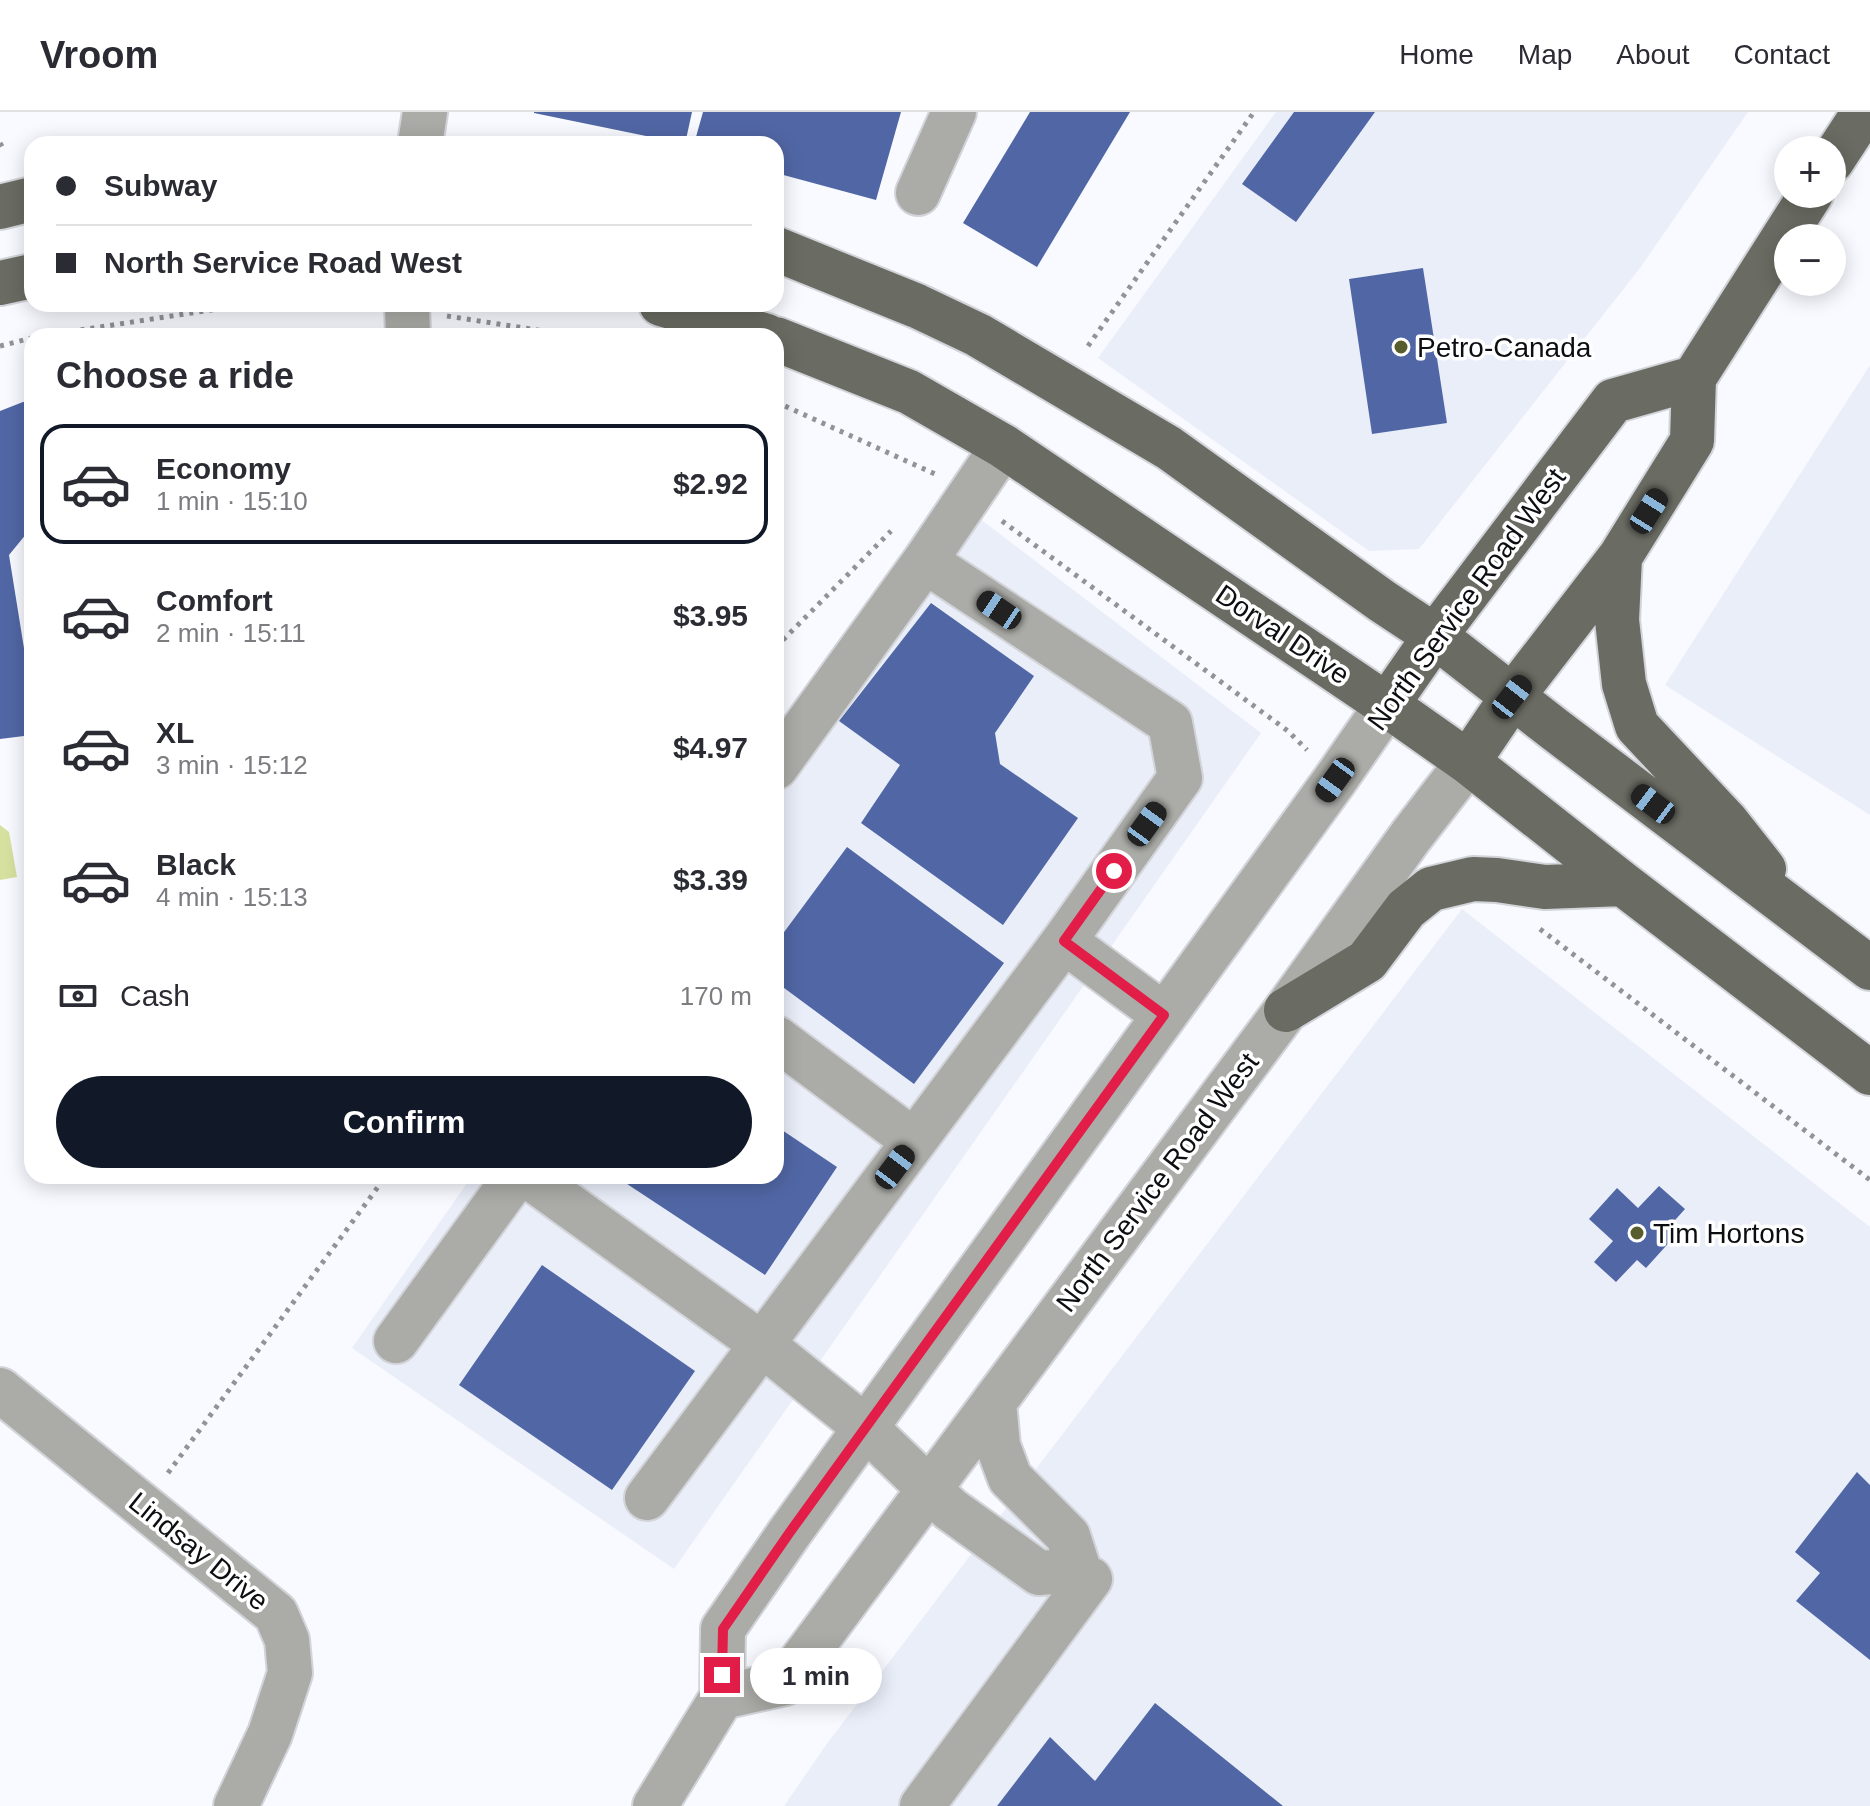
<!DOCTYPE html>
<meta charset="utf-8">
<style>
:root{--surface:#fff;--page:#f2f2f3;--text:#2b2b33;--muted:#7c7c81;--line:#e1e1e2;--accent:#111827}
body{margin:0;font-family:Helvetica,sans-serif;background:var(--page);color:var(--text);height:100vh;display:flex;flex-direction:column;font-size:30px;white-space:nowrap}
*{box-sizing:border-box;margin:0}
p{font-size:26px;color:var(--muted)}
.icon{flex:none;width:44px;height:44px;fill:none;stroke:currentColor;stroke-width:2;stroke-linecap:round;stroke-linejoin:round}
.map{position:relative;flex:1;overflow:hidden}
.sheet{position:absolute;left:24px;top:216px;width:760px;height:856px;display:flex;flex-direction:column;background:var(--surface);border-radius:24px;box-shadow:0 4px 20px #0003}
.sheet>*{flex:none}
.banner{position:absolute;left:24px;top:24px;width:760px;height:176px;border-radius:24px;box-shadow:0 4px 20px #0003;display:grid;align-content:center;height:176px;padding:0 32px;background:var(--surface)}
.buttons{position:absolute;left:1774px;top:24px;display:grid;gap:16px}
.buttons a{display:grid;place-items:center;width:72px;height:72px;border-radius:50%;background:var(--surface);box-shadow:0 4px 20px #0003;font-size:40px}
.end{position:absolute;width:36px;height:36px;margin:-18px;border:10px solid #e11d48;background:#fff;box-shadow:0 0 0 4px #fff}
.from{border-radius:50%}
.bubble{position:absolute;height:56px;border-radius:28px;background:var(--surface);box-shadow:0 4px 20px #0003;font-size:26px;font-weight:700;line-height:56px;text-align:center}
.car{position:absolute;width:24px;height:48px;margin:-24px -12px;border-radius:10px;box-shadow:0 0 6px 2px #0007;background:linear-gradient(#222 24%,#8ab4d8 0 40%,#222 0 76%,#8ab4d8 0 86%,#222 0)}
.banner b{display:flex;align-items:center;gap:28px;height:76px;font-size:30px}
.banner b+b{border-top:2px solid var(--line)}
.banner i{width:20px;height:20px;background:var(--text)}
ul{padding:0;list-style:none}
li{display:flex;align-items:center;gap:24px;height:120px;margin:0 16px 12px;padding:0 16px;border:4px solid transparent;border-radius:24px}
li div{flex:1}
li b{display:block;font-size:30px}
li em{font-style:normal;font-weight:700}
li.current{border-color:var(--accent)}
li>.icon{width:72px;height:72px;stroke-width:1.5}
h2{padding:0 32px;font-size:36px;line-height:96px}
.pay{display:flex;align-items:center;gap:20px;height:88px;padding:0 32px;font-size:30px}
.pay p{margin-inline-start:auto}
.cta{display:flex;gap:16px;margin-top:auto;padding:16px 32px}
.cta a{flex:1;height:92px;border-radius:48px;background:var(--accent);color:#fff;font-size:32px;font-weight:700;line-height:92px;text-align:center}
header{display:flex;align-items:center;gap:48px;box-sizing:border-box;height:112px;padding:0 40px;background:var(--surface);border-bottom:2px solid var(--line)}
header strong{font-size:38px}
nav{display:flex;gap:44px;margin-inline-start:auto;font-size:28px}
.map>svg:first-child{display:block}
.built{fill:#e9eef9}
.green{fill:#d6e09f}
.building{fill:#5167a5}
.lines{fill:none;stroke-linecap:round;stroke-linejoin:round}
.minor-casing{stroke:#d2d4d9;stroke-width:48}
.major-casing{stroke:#d2d4d9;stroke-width:48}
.path{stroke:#919397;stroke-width:5;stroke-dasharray:4 6;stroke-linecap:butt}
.minor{stroke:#abaca7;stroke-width:44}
.major{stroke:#6a6c63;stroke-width:44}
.route{stroke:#e11d48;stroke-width:10}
.poi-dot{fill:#575d2c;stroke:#fff;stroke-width:3}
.labels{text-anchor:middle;stroke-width:7;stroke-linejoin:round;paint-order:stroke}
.poi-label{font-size:28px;fill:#0c0e11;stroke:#fff;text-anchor:start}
.street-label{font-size:28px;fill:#0c0e11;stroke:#fff}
</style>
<header>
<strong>Vroom</strong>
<nav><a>Home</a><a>Map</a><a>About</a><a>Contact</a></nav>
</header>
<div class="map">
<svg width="1870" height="1694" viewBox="0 0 1870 1694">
<rect width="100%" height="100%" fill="#f8faff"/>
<path class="built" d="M1276,0H1748L1640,156L1419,437L1369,439L1098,246Z
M1870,253V703L1665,573Z
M950,384L1261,621L674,1457L352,1236L472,1064H776V631Z
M1462,797L1870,1115V1694H784L826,1633Z"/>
<path class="green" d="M0,713L9,720L17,765L0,768Z"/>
<path class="building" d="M534,0H692L685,32L534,1Z
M703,0H901L876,88L776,61V32H694Z
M1030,0H1130L1037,155L963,111Z
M1294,0H1375L1296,110L1242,72Z
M1423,156L1447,311L1372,322L1349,167Z
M32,289V420L27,421L9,443L32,586V623L0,627V299L23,290Z
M931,491L1034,564L995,621L1000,652L1078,706L1003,813L861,711L900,653L839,609Z
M847,735L1004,851L914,972L776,870V831Z
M776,1014L837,1055L765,1163L615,1064H776Z
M1659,1074L1685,1097L1667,1117L1675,1124L1646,1156L1637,1148L1616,1170L1594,1150L1613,1129L1589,1107L1617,1076L1638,1096Z
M542,1153L695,1259L612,1378L459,1273Z
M1857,1360L1870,1373V1548L1796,1489L1820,1461L1795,1440Z
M1155,1591L1283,1694H997L1050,1625L1095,1669Z"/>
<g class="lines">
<defs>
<path id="minor" d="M420,32L425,0
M918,81L954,0
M407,192L408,224
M776,655L925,449
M1064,829L1164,903
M776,926L914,1029
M528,1064L763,1233L866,1316L950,1397L1039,1461L1079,1458L1068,1424L1010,1366L998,1334L994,1290
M396,1229L516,1064
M0,1278L276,1502L287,1528L290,1561L270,1622L236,1694
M647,1386L1064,829L1180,666L1170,611L925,449L1003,334
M722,1585L785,1571L1286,898L1411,724L1468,650
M655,1694L722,1585L723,1517L790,1420L1335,668L1387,593
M922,1694L1090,1467"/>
<path id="major" d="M1832,49L1864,0
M0,95L32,87
M776,137L917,194L978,223L1169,336L1382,489L1435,524L1553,616L1870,856
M0,171L32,164
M661,192L767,224
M776,227L909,280L1003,334L1387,593L1468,650L1623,772L1870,961
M1620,445L1617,508L1624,572L1637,614L1727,710L1764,757
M1387,593L1435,524L1613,289L1694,266
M1468,650L1512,585L1620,445L1692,329L1694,266L1811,82
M1286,898L1367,849L1406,797L1431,777L1473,767L1497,768L1545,775L1623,772"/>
</defs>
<use href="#minor" class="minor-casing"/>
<use href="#major" class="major-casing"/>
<path class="path" d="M0,31L4,38
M447,204L576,224
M41,224L237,194L365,196
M0,234L32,226
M1088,234L1254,0
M776,290L935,362
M1002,409L1288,619L1307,638
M776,535L891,419
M1540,817L1870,1068
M168,1361L386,1064"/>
<use href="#minor" class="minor"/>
<use href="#major" class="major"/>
</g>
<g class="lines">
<path class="route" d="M722,1563L723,1517L790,1420L1164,903L1064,829L1114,759"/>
</g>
<g class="poi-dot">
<circle cx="1401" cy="235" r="8"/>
<circle cx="1637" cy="1121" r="8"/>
</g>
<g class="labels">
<g class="poi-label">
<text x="1417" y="245">Petro-Canada</text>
<text x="1653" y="1131">Tim Hortons</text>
</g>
<g class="street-label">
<text transform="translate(1466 487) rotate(-54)" y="10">North Service Road West</text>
<text transform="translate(1283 522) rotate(34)" y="10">Dorval Drive</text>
<text transform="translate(1157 1070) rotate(-53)" y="10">North Service Road West</text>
<text transform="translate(199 1439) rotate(39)" y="10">Lindsay Drive</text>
</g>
</g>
</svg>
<div class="buttons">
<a>+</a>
<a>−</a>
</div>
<i class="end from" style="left:1114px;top:759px"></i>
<i class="end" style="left:722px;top:1563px"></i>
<div class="bubble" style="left:750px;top:1536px;width:132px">1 min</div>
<i class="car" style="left:1649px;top:399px;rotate:32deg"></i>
<i class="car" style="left:999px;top:498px;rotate:304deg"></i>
<i class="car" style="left:1512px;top:585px;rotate:38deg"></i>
<i class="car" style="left:1335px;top:668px;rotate:216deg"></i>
<i class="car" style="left:1653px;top:692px;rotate:307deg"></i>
<i class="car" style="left:1147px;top:712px;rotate:36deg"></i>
<i class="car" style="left:895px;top:1055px;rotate:37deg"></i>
<div class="banner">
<b><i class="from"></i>Subway</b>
<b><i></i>North Service Road West</b>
</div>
<section class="sheet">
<h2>Choose a ride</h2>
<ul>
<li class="current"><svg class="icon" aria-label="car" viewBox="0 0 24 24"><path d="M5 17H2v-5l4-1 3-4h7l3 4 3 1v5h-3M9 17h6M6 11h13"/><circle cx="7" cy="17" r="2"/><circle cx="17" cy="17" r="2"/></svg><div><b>Economy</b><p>1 min · 15:10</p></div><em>$2.92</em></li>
<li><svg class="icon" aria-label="car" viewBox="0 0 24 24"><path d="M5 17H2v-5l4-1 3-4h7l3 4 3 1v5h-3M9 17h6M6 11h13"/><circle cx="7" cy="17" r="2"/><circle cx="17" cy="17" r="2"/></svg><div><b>Comfort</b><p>2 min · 15:11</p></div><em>$3.95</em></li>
<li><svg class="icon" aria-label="car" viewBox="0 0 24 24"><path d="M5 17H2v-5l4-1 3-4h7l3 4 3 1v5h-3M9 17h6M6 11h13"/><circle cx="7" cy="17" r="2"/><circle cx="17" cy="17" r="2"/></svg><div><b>XL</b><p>3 min · 15:12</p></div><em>$4.97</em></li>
<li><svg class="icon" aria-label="car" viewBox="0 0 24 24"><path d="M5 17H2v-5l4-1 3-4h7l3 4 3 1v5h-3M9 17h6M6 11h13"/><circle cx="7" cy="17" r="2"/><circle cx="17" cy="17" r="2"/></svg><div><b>Black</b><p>4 min · 15:13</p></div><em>$3.39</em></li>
</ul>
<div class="pay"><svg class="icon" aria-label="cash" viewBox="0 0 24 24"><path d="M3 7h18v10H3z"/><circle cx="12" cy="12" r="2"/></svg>Cash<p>170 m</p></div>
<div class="cta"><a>Confirm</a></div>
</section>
</div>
